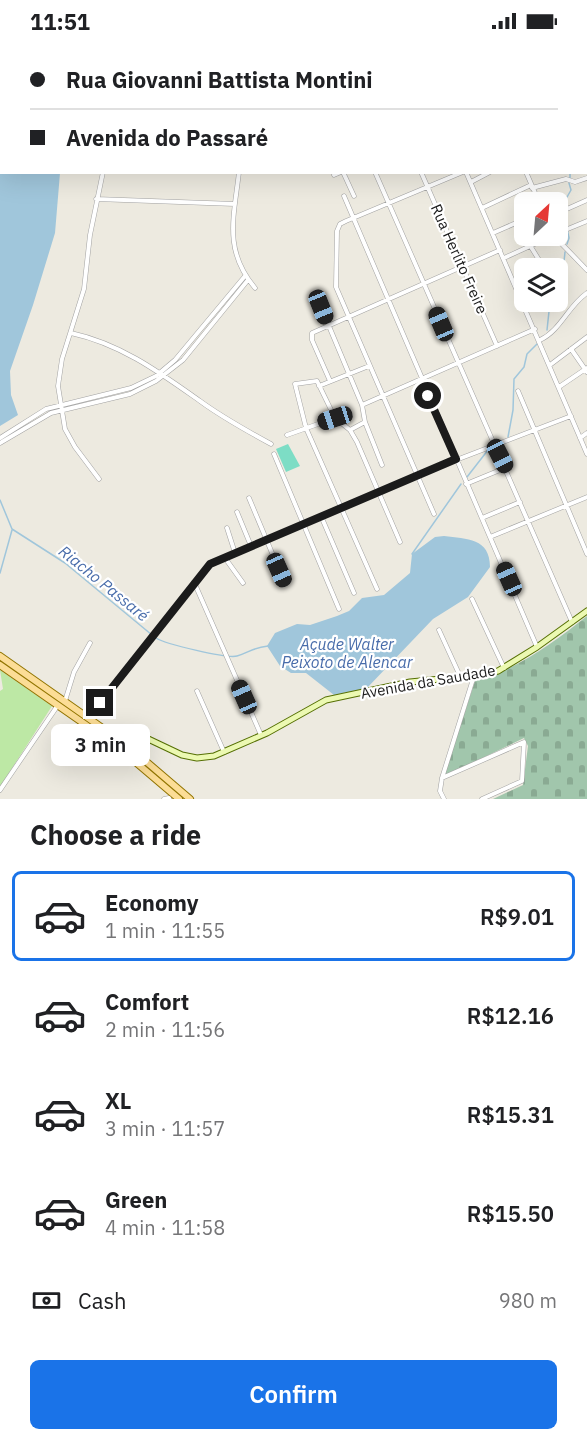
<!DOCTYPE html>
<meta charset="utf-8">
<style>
:root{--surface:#fff;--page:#f2f2f2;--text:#202124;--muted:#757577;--line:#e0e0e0;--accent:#1a73e8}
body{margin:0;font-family:"IBM Plex Sans",sans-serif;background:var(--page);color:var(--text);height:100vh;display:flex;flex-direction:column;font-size:22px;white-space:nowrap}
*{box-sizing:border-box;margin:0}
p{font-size:20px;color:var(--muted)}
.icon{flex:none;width:33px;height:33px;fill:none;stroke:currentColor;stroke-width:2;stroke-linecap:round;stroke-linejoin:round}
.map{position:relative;height:757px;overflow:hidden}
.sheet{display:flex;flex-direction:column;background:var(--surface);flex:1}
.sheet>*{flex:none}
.banner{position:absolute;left:0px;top:0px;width:588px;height:132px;box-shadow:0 6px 24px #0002;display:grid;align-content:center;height:132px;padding:0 30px;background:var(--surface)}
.needle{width:39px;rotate:26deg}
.buttons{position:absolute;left:514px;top:150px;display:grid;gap:12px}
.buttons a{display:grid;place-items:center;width:54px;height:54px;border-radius:9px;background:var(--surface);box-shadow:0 6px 24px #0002;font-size:30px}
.end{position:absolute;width:27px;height:27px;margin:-14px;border:8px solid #1b1b1b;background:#fff;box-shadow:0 0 0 3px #fff}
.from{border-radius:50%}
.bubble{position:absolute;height:42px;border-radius:9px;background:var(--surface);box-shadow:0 6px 24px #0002;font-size:20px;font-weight:600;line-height:42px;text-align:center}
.car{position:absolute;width:18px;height:36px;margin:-18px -9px;border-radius:8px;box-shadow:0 0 4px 2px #0007;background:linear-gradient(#222 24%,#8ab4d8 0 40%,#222 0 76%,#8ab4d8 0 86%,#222 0)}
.banner b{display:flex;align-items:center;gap:21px;height:57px;font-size:22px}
.banner b+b{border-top:2px solid var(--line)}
.banner i{width:15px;height:15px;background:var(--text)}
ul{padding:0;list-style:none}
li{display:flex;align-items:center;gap:18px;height:90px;margin:0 12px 9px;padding:0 18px;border:3px solid transparent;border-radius:9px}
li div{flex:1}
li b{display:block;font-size:22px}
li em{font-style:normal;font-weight:600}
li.on{border-color:var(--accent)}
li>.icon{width:54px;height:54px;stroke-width:1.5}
h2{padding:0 30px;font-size:27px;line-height:72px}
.pay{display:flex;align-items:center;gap:15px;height:66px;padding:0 30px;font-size:22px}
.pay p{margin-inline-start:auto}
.button{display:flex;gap:12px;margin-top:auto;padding:12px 30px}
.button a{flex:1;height:69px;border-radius:9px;background:var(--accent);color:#fff;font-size:24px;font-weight:600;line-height:69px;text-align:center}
.status{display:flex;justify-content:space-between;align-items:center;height:42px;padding:0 30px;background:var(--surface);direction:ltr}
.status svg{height:16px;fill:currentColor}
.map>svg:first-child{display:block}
.grass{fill:#bde8a5}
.cemetery{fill:url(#cemetery-stones)}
.pitch{fill:#7dddc5}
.water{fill:#a0c6db}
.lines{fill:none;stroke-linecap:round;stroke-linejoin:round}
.stream{stroke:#a0c6db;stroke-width:1.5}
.street-casing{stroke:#a2a2a2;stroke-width:5}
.secondary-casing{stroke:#567004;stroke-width:7}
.primary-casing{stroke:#927500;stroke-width:8}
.street{stroke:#fff;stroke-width:4}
.secondary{stroke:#ecf9b2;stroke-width:5}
.primary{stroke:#fcdd96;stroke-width:6}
.route{stroke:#1b1b1b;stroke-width:8}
.labels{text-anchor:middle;stroke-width:4.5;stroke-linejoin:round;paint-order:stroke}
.street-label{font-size:15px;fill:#1b1b1b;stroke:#fff}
.water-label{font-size:16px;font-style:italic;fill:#486caa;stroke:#fff}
</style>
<div class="status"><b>11:51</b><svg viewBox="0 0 49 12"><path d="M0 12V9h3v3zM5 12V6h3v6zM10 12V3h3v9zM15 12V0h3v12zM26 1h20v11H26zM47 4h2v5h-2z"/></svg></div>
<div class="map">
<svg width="587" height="757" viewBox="0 0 587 757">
<defs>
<pattern id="cemetery-stones" width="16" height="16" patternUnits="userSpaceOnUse" patternTransform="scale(1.5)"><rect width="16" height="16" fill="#a1c6ac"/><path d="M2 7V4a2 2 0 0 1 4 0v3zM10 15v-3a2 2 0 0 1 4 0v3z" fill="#8aaa93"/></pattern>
</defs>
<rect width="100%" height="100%" fill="#edeae0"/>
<path class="grass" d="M0,628L52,664L0,745V649L3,647Z"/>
<path class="cemetery" d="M587,574V757H493L523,743L528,704L524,696L447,733L445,731L475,639C519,626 552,602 587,574Z"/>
<path class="pitch" d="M288,402L300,424L286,430L276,407Z"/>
<path class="water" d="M0,0L41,1L2,2V130L60,131L55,191L33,263L10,329L11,353L18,373L0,384Z
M444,494C467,497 490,496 490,525L468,555L433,577L367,646L334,653L306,631H291L280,624L267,604L275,591L297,582L310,583L337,574L349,569L362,556L384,553L410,531L412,512L435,495Z"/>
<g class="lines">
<path class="stream" d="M570,0V2
M570,130V136
M567,202L569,196L562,164L571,148L569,141
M558,237L563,229L565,210
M547,288L550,260
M508,395L513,368L514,337L524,325L527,312L538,301
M467,435L488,408
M0,458L12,487
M12,487L65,521L152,593
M412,512L461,442
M0,531L12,488
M156,596C165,602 228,617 237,614C250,610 252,606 268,604"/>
<defs>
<path id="street" d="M101,0V2
M238,0V2
M408,0L409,2
M469,0V2
M501,0L502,2
M517,0H524
M421,2L422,0
M460,2L463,0
M478,2L479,0
M586,118H587
M239,130C234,175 223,208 255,246
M343,130L354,154
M375,130L572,580
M421,130L497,304
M466,130L587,412
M526,130L539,160
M334,133L341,130
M471,140L490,130
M532,146L566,137L575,140L587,136
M344,154L537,605
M96,157L235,162
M482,166L531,143
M558,171L587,158
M493,191L525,177
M558,191L587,179
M554,194L587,228
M531,205L544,226
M504,216L552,194
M543,226L553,220
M321,265L362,363L365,380L350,388
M71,291C121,302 159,330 200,359C222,375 247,389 271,402
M540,298C561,288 568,264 587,251
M571,307L587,330
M550,323L587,295
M330,339L312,298V291L500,208
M319,344L369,324
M559,345L587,326
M518,349L587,512
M362,363L535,287
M365,380L382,423
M287,393L335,376
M0,396L46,367L131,346L156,334L175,318L245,234
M580,396L587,391
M0,401L51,371L130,352L156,339L183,318L248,238
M274,412L339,567
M99,437L75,405L65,387L58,344L62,317L84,247L90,193L103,130
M466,442L505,426
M249,456L285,542
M237,470L251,504
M434,472L336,245L337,189L340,182L346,179L463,130
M321,474L354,551
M482,476L520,460
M227,486L235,511
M490,495L587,455
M225,516L243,541
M194,540L261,693
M377,547L306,386L295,342L317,339L335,376L350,388L357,400L400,500
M472,557L504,626
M439,588L460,634
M197,649L224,710
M65,659L74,630L90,601
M90,676L210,522L417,433L571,374
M442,736L524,700L522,739L482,757
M0,748L58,663
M164,757L169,756
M444,757L440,749L442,736L474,634"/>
<path id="secondary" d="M128,704L136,697L144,695L182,713L197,716L214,714L267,691L326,658L410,640L481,633L498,629L537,605L587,569"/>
<path id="primary" d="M0,614L128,704L190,757
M0,623L119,706L179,757"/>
</defs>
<use href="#street" class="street-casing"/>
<use href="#secondary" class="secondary-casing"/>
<use href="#primary" class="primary-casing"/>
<use href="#street" class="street"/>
<use href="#secondary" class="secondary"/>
<use href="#primary" class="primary"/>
</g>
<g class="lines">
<path class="route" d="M100,661L210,522L456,417L428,354"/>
</g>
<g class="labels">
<g class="street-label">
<text transform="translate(459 217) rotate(66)" y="5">Rua Herlito Freire</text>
<text transform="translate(428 640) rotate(-10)" y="5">Avenida da Saudade</text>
</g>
<g class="water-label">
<text transform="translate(104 541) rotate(39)" y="6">Riacho Passaré</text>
<text x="347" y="608">Açude Walter<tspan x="347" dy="18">Peixoto de Alencar</tspan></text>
</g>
</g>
</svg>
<div class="buttons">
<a><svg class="needle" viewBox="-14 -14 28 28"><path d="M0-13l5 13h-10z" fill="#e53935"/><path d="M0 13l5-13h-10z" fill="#757577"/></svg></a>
<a><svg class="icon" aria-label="layers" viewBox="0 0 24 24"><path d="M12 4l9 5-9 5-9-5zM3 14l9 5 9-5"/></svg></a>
</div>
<i class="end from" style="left:428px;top:354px"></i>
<i class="end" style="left:100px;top:661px"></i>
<div class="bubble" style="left:51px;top:682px;width:99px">3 min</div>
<i class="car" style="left:321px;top:265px;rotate:158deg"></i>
<i class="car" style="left:441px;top:282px;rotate:337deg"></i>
<i class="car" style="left:335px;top:376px;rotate:252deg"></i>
<i class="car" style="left:500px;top:414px;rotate:153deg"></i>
<i class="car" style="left:279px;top:528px;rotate:156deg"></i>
<i class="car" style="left:509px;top:537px;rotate:336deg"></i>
<i class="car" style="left:244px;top:655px;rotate:336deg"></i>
<div class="banner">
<b><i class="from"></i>Rua Giovanni Battista Montini</b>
<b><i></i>Avenida do Passaré</b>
</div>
</div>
<section class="sheet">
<h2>Choose a ride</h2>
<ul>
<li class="on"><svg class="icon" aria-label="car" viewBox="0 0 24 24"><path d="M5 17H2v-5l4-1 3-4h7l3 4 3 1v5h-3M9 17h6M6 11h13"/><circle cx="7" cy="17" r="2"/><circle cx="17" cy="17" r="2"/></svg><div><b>Economy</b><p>1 min · 11:55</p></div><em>R$9.01</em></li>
<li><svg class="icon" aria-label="car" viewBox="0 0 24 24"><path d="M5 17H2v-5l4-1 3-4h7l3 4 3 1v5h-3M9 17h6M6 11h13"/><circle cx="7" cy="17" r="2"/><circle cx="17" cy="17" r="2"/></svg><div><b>Comfort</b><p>2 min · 11:56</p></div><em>R$12.16</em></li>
<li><svg class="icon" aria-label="car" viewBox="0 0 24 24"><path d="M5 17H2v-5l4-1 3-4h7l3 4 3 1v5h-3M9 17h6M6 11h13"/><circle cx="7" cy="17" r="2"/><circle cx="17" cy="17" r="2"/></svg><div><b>XL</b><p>3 min · 11:57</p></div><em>R$15.31</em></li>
<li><svg class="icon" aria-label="car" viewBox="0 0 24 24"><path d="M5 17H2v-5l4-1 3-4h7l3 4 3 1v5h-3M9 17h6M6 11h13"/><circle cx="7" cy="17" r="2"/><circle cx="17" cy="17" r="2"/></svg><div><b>Green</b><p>4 min · 11:58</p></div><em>R$15.50</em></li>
</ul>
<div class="pay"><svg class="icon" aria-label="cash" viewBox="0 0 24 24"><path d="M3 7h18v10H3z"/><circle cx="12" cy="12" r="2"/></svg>Cash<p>980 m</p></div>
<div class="button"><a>Confirm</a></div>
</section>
